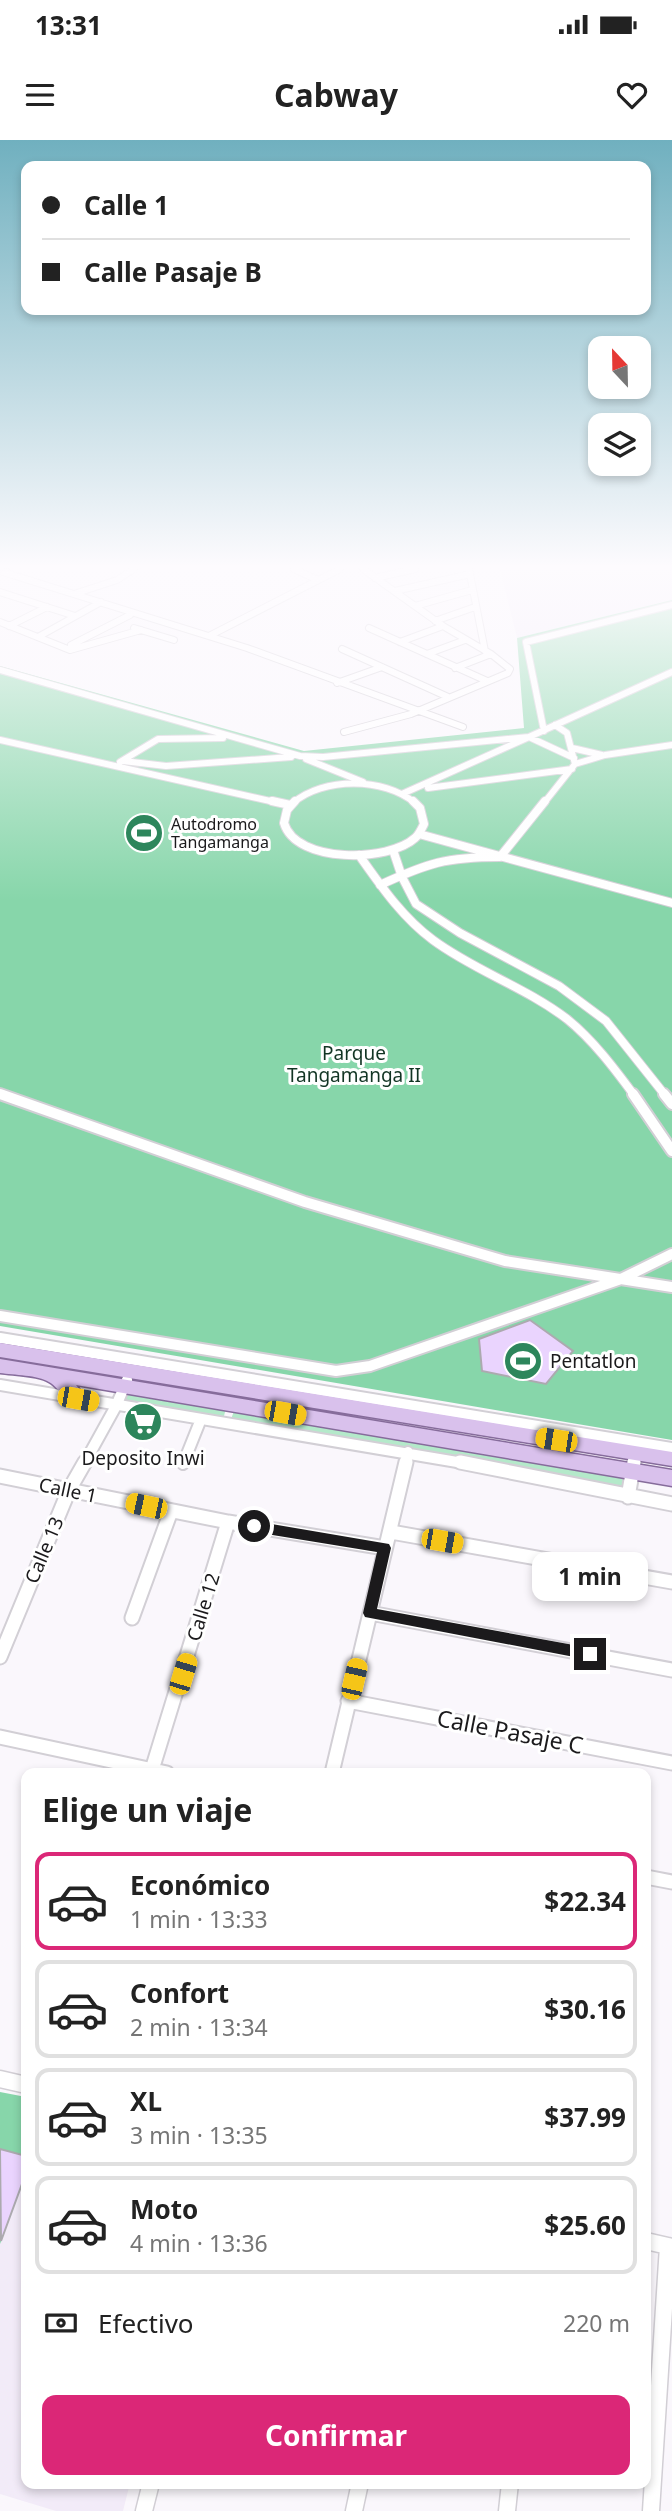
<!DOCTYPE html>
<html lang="es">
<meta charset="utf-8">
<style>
:root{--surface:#fff;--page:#f2f2f2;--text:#222;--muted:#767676;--line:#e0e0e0;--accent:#db2777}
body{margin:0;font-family:"Noto Sans",sans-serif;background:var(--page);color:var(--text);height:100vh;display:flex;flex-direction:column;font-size:26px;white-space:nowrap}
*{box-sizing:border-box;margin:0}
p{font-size:23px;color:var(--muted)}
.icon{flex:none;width:38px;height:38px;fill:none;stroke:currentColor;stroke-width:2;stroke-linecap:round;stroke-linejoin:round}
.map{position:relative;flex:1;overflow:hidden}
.sheet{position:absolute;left:21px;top:1628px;width:630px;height:721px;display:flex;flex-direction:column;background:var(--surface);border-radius:14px;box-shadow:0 4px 10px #0003}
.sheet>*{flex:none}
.top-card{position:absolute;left:21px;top:21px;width:630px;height:154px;border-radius:14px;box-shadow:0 4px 10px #0003;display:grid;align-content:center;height:154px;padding:0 21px;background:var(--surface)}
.needle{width:46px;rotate:338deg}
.controls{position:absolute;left:588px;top:196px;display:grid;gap:14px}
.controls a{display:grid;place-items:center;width:63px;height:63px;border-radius:14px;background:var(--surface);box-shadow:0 4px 10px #0003;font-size:35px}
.end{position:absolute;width:32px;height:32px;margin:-16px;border:9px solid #1b1a1c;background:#fff;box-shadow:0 0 0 4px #fff}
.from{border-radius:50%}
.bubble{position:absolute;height:49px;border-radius:14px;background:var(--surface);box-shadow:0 4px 10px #0003;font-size:23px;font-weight:700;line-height:49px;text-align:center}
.car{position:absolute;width:21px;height:42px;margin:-21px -10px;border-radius:9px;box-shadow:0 0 5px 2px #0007;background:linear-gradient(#f5c518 24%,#345 0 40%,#f5c518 0 76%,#345 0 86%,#f5c518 0)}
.top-card b{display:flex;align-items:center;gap:24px;height:66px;font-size:26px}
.top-card b+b{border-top:2px solid var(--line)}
.top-card i{width:18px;height:18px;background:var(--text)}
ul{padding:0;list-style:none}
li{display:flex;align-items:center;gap:21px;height:98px;margin:0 14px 10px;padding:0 7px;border:4px solid var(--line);border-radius:14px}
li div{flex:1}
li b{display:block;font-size:26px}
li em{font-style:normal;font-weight:700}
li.on{border-color:var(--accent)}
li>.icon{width:63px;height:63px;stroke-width:1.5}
h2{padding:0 21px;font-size:32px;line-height:84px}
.pay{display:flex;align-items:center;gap:18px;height:77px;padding:0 21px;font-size:26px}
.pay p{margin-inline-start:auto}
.action{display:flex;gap:14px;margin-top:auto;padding:14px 21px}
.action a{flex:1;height:80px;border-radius:14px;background:var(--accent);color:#fff;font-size:28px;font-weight:700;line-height:80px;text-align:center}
.status{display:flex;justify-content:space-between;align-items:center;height:49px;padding:0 35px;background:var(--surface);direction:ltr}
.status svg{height:19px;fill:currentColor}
header{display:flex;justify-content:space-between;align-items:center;height:91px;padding:0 21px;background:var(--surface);font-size:32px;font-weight:700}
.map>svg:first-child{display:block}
.built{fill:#f2ebf8}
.green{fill:#b4e9ca}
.forest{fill:#87d6aa}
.building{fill:#ead4fe;stroke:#acaaaf;stroke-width:2}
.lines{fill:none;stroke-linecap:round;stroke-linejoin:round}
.street-far4-casing{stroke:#d2cfd5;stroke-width:8}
.street-far3-casing{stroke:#d2cfd5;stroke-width:10}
.street-far2-casing{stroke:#d2cfd5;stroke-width:14}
.street-far1-casing{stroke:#d2cfd5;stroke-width:17}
.street-casing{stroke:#d2cfd5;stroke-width:19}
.secondary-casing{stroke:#d2cfd5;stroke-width:3}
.primary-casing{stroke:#866c9b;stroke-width:3}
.street-far4{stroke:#fff;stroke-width:6}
.street-far3{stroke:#fff;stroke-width:8}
.street-far2{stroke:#fff;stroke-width:10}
.street-far1{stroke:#fff;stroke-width:13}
.street{stroke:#fff;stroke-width:16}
.secondary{fill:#ece0f6;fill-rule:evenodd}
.primary{fill:#d9c1ec;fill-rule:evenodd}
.route{fill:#1b1a1c}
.labels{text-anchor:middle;stroke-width:6;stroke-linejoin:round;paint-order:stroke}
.far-poi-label{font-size:16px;fill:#1b1a1c;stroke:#fff;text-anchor:start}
.park-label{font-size:19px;fill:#123524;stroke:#fff}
.poi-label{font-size:19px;fill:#1b1a1c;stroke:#fff;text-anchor:start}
.street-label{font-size:19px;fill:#1b1a1c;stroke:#fff}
.near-street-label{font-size:23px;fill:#1b1a1c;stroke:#fff}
</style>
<div class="status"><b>13:31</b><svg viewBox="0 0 49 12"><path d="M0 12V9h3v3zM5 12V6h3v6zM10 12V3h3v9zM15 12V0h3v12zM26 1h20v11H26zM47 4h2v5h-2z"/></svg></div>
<header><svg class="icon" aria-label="menu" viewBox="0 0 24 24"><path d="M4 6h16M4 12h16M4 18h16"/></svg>Cabway<svg class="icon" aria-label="heart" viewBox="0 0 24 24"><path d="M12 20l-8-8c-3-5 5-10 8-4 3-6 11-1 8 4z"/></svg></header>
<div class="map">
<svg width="672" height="2371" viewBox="0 0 672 2371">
<rect width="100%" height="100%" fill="#faf7fc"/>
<path class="built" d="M500,429H672V460L517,498Z
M26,2021V2343H130L123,2371H56L0,2354V2098Z"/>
<path class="green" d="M126,1253L226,1268L223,1280L121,1263Z
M234,1271L628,1336L625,1351L230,1282Z"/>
<path class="forest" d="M672,460V1300L0,1186V526L304,611L524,588L517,498Z
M0,1952L26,1957V2033L0,2104Z"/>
<path class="building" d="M530,1180L573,1211L546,1244L482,1231L479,1199Z
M0,2009L26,2016V2033L1,2101Z"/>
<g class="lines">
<defs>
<path id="street-far4" d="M294,429L318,440
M469,429L485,511
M0,431L247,508L463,587
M375,438L415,429
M395,451L470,434
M0,452L75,476
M74,454L117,440L134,429
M415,466L472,450
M435,481L475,467
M0,482L70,510L141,490
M9,486L47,467
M134,488L174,500
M369,488L487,541
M209,496L340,429
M38,497L101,462
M400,502L443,486
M71,505L130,475
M342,509L448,557
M427,514L465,500
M455,528L491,514
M0,530L300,616L323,617L529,597L672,532
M337,543L382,527
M544,591L526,502L672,465
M344,592L411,574L508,533L510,529L491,514L443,486L363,429
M0,600L279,663
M572,608L602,615
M306,619L363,642
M123,621L166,626L291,617
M120,622L158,599L223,598
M575,624L605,615L672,605
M428,648L572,629
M402,654L529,597L574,618
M293,663C323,637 384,637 415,663
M544,663L575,624L567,593L555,585"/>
<path id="street-far3" d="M272,661L290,665
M295,661L287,670L284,683C296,724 389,722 415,698C419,695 422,688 424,684L420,668L413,661
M419,694L672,763
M393,710L402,737L416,764L460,793L559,846L606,881L665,955
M359,715C381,746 402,777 433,800C475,831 525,847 567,879C593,900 614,928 634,955
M380,745C428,723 446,717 500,717L545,661
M0,954L4,955"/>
<path id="street-far2" d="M0,954L305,1062L505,1121L672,1147
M633,954L672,1011
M664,954L672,964
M0,1176L336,1231L370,1226L621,1139L672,1114
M0,1198L672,1308
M0,1245L469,1324
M84,1324L116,1266L127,1240
M183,1324L201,1279
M405,1324L408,1312
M634,1324L636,1313"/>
<path id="street-far1" d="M460,1322L672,1364
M0,1336L228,1382L385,1408
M628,1357L634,1322
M391,1392L672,1442
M370,1473L672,1530
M132,1478L171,1371
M0,1517L69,1350L85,1322
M348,1561L672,1623
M0,1597L167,1633
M151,1633L228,1382
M332,1633L406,1322
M646,1737L672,1742"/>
<path id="street" d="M0,1939L26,1945
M646,2101L672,2107
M144,2371L151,2343
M354,2371L360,2343
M507,2371L510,2343
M651,2371L668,2106"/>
<path id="secondary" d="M0,429H9L0,433Z"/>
<path id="primary" d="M0,1203L672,1312V1326L0,1217Z
M0,1219L672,1330V1346L76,1245L87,1259L84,1264C67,1269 62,1249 49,1242C38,1235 14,1235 0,1233Z"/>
</defs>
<use href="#street-far4" class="street-far4-casing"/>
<use href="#street-far3" class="street-far3-casing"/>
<use href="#street-far2" class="street-far2-casing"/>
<use href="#street-far1" class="street-far1-casing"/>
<use href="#street" class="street-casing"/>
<use href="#secondary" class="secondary-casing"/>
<use href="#primary" class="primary-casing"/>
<use href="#street-far4" class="street-far4"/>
<use href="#street-far3" class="street-far3"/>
<use href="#street-far2" class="street-far2"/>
<use href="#street-far1" class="street-far1"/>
<use href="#street" class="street"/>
<use href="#secondary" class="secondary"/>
<use href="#primary" class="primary"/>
</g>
<linearGradient id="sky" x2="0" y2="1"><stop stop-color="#70b0bf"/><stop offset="0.56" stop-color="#fdfbfe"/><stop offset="1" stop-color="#fdfbfe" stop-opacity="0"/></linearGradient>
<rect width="672" height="761" fill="url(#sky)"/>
<path class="route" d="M254,1381L389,1404L391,1408L377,1469L590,1508L596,1514L590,1520L365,1477L363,1473L377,1412L254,1392L248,1386Z"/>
<defs>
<symbol id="stadium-disc" viewBox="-11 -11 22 22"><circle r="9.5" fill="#2d865c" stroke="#fff"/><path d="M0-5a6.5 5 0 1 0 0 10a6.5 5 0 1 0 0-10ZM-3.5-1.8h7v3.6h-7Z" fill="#fff"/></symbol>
<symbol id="supermarket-disc" viewBox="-11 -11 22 22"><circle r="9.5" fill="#2d865c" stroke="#fff"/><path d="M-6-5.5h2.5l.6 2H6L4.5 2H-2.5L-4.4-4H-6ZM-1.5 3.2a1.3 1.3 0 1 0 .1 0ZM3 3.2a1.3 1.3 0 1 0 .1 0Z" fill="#fff"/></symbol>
</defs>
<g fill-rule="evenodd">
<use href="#stadium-disc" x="122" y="671" width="44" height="44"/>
<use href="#stadium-disc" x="501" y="1199" width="44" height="44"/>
<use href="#supermarket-disc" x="121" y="1260" width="44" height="44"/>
</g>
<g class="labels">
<g class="far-poi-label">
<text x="171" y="690">Autodromo<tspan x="171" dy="18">Tangamanga</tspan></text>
</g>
<g class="park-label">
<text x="354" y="920">Parque<tspan x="354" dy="22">Tangamanga II</tspan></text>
</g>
<g class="poi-label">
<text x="550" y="1228">Pentatlon</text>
<text x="143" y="1325" text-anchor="middle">Deposito Inwi</text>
</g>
<g class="street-label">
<text transform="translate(68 1350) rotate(12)" y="7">Calle 1</text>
<text transform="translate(44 1410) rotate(-67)" y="7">Calle 13</text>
<text transform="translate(203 1467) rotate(-73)" y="7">Calle 12</text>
</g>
<g class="near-street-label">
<text transform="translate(510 1592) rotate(11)" y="8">Calle Pasaje C</text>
</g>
</g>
</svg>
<div class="controls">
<a><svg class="needle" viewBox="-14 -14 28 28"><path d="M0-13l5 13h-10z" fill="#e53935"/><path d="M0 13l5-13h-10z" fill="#767676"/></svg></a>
<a><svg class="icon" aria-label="layers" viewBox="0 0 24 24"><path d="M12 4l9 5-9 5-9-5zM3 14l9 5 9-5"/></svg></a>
</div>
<i class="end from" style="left:254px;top:1386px"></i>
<i class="end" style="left:590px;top:1514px"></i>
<div class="bubble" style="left:532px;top:1412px;width:116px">1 min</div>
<i class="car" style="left:78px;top:1259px;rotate:100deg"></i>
<i class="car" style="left:285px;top:1273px;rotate:100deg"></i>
<i class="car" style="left:556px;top:1300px;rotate:279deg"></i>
<i class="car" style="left:146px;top:1366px;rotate:282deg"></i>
<i class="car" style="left:442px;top:1401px;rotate:100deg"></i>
<i class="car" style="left:183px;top:1534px;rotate:17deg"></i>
<i class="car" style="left:354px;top:1539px;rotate:13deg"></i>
<div class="top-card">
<b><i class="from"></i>Calle 1</b>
<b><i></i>Calle Pasaje B</b>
</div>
<section class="sheet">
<h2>Elige un viaje</h2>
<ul>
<li class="on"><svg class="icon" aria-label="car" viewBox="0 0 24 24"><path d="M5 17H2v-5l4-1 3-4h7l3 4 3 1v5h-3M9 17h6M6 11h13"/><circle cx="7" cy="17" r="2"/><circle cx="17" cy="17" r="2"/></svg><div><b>Económico</b><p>1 min · 13:33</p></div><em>$22.34</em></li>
<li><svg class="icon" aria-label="car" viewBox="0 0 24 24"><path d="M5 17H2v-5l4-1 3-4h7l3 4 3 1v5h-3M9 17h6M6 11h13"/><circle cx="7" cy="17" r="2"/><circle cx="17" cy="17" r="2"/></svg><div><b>Confort</b><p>2 min · 13:34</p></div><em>$30.16</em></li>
<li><svg class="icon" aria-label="car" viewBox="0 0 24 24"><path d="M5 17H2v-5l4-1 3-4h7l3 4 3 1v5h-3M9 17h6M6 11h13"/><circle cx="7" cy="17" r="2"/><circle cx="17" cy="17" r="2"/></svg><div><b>XL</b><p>3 min · 13:35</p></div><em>$37.99</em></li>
<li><svg class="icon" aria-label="car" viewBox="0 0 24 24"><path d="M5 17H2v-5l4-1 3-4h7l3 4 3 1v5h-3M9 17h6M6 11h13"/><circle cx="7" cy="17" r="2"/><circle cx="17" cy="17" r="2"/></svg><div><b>Moto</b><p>4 min · 13:36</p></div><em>$25.60</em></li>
</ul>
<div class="pay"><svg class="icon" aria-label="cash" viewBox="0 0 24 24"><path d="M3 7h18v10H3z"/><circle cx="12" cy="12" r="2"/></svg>Efectivo<p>220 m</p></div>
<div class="action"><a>Confirmar</a></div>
</section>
</div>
